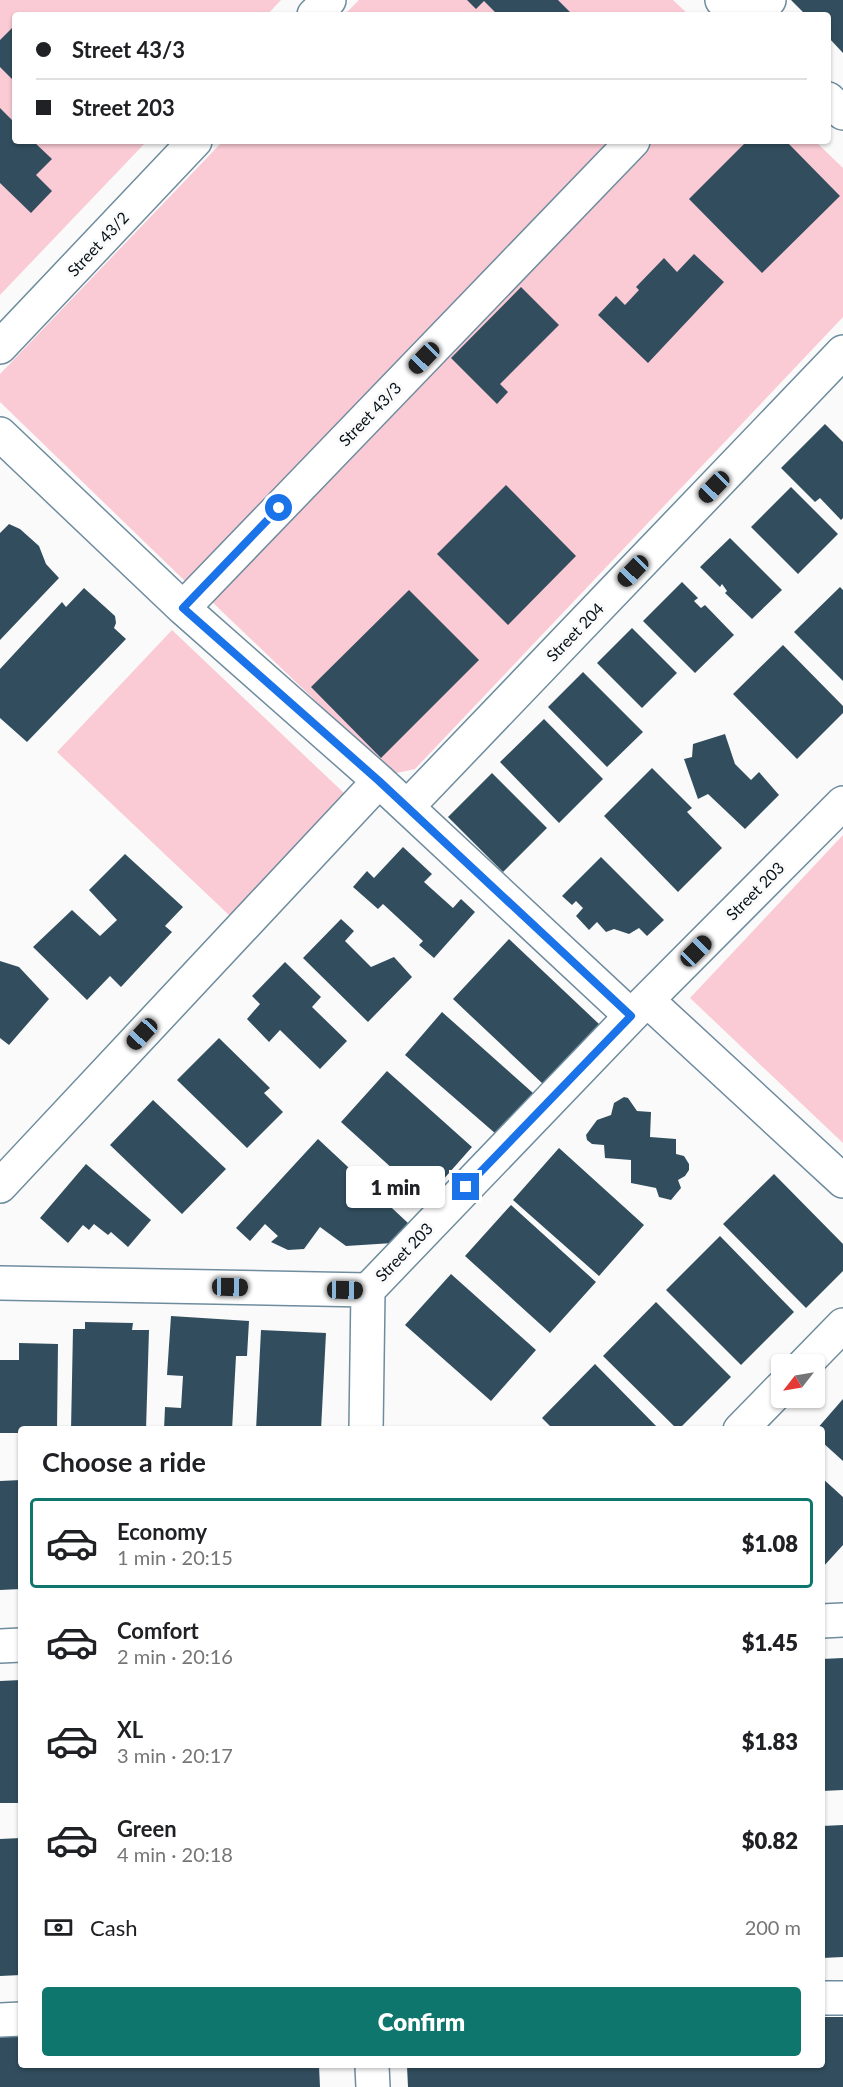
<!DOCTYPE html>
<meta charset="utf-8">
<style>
:root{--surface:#fff;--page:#f6f6f6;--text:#202124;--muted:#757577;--line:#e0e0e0;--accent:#0f766e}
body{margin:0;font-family:Lato,sans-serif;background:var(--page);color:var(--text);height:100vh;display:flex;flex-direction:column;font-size:22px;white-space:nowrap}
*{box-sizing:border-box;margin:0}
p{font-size:20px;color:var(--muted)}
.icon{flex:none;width:33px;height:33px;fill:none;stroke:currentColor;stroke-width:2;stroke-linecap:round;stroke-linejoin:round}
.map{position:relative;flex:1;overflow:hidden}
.side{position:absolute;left:18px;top:1426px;width:807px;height:642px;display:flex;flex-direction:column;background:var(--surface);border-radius:6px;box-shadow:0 2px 4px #0004}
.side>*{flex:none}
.guide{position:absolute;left:12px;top:12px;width:819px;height:132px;border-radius:6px;box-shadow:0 2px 4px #0004;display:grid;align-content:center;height:132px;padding:0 24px;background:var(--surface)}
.needle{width:39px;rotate:239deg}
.fabs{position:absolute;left:771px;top:1354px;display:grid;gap:12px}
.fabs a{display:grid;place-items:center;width:54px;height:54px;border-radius:6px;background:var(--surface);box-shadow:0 2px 4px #0004;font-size:30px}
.end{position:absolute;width:27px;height:27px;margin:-14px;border:8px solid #1a73e8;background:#fff;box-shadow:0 0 0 3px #fff}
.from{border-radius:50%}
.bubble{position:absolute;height:42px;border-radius:6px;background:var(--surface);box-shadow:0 2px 4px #0004;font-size:20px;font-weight:800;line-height:42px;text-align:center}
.car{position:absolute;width:18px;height:36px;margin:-18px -9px;border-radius:8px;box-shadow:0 0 4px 2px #0007;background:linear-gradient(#222 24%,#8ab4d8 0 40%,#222 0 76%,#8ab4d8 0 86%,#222 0)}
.guide b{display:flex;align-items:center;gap:21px;height:57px;font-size:22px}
.guide b+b{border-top:2px solid var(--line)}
.guide i{width:15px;height:15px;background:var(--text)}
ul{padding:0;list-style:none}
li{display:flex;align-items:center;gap:18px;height:90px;margin:0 12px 9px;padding:0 12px;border:3px solid transparent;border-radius:6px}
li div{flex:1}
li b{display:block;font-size:22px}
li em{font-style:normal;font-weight:800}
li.current{border-color:var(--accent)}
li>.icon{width:54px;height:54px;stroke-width:1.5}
h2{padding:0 24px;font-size:27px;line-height:72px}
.pay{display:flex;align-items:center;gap:15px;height:66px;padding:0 24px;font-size:22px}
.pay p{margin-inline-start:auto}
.button{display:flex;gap:12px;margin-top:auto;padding:12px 24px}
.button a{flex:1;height:69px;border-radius:6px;background:var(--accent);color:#fff;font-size:24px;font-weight:800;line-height:69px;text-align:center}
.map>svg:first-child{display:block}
.green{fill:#facbd5}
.building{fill:#324e5e}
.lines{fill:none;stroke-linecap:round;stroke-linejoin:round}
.minor-casing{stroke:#6e8c9e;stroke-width:36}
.minor{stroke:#fff;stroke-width:33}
.route{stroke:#1a73e8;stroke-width:8}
.labels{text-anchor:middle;stroke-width:6;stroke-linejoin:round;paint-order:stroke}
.street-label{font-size:16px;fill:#051017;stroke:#fafafa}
</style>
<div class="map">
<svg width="843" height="2087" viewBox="0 0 843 2087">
<rect width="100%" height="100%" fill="#fafafa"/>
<path class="green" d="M0,0H281L267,15H15V141H147L0,295Z
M359,0H673L689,15H344Z
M223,141H609L186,582L0,402V374Z
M646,141H815L843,168V317L415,769L392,774L210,600Z
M172,630L345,794L230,916L57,752Z
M843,835V1143L690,998Z"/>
<path class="building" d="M467,0H558L573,15H498L484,1L476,9Z
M791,0H843V53L828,37V15H806Z
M15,25V82L0,67V40Z
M0,108L15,123V141H33L52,159L36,175L52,191L31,213L0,183Z
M747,141H786L840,196L762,273L689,199Z
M694,254L724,282L648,363L598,315L616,296L625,305L639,290L636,287L664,258L677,272Z
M521,287L559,325L500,384L508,392L497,404L451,358Z
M825,424L843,442V518L841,520L820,498L815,502L781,468Z
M506,485L576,556L508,625L437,554Z
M791,487L838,534L798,574L751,527Z
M9,524L20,529L39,546L46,564L59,578L0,640V533Z
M730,538L782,590L752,619L725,593L727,591L722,584L720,587L700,567Z
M682,582L698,598L694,601L701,608L705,605L734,635L695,673L643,621Z
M840,587L843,590V681L794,632Z
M84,588L115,616L116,623L114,628L126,639L27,742L0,718V669L62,602L66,607Z
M409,590L479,660L381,758L311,687Z
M632,628L677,673L642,708L597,663Z
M783,645L843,706V713L797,759L733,694Z
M583,672L643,732L607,767L548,707Z
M544,719L603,779L559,823L500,762Z
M725,734L735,764L751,780L759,772L779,795L745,829L708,794L698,799L684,759L692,757L693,744Z
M652,768L692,808L687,812L722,848L678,892L604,816Z
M492,773L547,828L503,872L448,817Z
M403,847L432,874L424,882L453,908L461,899L475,912L434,958L419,945L423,941L383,904L378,909L353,887L367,871L374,878Z
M125,854L183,907L165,926L172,932L121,987L110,976L87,1000L33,947L72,910L100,936L117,920L89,890Z
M601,857L664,920L647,936L639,928L629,934L614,929L606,932L597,922L589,930L576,916L583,908L576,901L572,905L562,896Z
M341,919L354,931L345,941L371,967L394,957L412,977L368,1022L303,958Z
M509,939L599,1024L543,1084L453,999Z
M0,961L19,967L49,999L9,1045L0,1038Z
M285,962L321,997L312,1007L347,1041L320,1069L280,1030L269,1042L247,1019L260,1004L252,996Z
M442,1012L533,1093L496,1134L405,1055Z
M219,1038L270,1088L264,1093L283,1112L247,1148L177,1080Z
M387,1071L472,1147L426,1199L341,1122Z
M624,1097L628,1098L637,1111L651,1112L650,1137L676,1139V1154L684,1156L689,1164V1170L685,1176L678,1180L681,1188L671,1200L659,1197L656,1188L631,1183V1160L605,1158L604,1145L592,1144L587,1140L586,1135L597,1120L611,1115L614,1103Z
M153,1100L226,1169L182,1214L110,1145Z
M318,1139L408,1223L393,1243L346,1246L320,1227L304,1249L288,1250L271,1242L278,1236L265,1224L250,1241L236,1228Z
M559,1148L644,1225L599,1276L513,1200Z
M86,1164L151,1220L128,1247L111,1232L108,1235L94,1224L89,1230L83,1225L68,1243L40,1218Z
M774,1174L843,1244V1271L806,1308L723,1224Z
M511,1205L596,1282L550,1333L465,1256Z
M720,1236L794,1312L741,1365L666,1290Z
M451,1274L536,1350L491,1401L405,1325Z
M656,1302L731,1377L678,1430L603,1356Z
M171,1316L249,1321L247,1356H236L232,1430H164L165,1407L181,1408L183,1376L167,1375Z
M85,1322L133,1323L132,1330H149L146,1430H71L73,1329H85Z
M261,1330L326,1333L321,1430H256Z
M19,1343L58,1344L57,1430H21V1433H0V1360H19Z
M595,1364L660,1430H554L542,1418Z
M843,1399V1461L822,1442V1430H816Z
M822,1478L843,1497V1545L822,1568Z
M21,1480V1589L0,1590V1481Z
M843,1658V1790L822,1791V1659Z
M21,1680V1803H0V1681Z
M843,1825V1957L822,1958V1826Z
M21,1838V1975L0,1976V1839Z
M822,2017H843V2087H408L407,2066H822Z
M21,2033V2066H319L320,2087H0V2034Z"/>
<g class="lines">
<defs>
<path id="minor" d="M722,0L738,15
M314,15L329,0
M754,15L769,0
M828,99L843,113
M0,347L195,141
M0,434L183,608L379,781L631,1016
M183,608L633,141
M407,807L843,352
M647,1000L843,1181
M0,1186L379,781
M0,1283L368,1290
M368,1290L631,1016L843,803
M804,1365L843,1325
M366,1430L368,1290
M740,1430L782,1387
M822,1621L843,1620
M0,1646L21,1645
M822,1998H843
M0,2020L21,2019
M372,2066L373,2087"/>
</defs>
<use href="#minor" class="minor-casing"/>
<use href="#minor" class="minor"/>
</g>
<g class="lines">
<path class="route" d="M279,508L183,608L379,781L631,1016L466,1187"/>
</g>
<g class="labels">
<g class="street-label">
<text transform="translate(98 244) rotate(-47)" y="6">Street 43/2</text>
<text transform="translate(370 414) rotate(-46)" y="6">Street 43/3</text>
<text transform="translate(575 632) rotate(-46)" y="6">Street 204</text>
<text transform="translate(755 891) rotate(-45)" y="6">Street 203</text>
<text transform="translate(404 1252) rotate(-46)" y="6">Street 203</text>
</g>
</g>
</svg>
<div class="fabs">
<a><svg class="needle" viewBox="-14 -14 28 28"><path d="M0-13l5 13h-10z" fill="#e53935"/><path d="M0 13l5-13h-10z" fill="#757577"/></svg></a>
</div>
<i class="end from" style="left:279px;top:508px"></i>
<i class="end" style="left:466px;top:1187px"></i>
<div class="bubble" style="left:346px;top:1166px;width:99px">1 min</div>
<i class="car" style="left:424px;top:358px;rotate:224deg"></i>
<i class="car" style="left:714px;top:487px;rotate:224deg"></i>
<i class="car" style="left:633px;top:571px;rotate:224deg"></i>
<i class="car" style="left:696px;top:951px;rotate:45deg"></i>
<i class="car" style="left:142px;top:1034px;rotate:223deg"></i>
<i class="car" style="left:230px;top:1287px;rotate:91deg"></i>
<i class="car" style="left:345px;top:1290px;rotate:91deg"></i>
<div class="guide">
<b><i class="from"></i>Street 43/3</b>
<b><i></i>Street 203</b>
</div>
<section class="side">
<h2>Choose a ride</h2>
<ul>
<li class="current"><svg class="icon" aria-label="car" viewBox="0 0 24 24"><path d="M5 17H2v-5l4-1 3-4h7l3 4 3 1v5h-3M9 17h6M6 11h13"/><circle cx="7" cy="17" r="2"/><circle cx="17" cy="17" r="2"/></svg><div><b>Economy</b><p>1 min · 20:15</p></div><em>$1.08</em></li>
<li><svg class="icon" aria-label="car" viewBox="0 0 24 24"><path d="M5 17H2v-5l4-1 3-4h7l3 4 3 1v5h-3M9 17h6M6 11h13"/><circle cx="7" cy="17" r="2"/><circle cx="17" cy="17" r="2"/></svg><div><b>Comfort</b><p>2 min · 20:16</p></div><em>$1.45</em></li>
<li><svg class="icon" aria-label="car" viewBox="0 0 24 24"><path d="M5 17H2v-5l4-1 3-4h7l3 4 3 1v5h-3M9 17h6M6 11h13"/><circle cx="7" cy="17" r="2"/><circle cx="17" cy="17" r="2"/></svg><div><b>XL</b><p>3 min · 20:17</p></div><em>$1.83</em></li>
<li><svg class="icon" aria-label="car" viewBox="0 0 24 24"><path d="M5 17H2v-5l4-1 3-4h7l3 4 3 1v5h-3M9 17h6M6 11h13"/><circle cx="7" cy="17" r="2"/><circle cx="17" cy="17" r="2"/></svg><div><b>Green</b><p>4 min · 20:18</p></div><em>$0.82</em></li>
</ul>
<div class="pay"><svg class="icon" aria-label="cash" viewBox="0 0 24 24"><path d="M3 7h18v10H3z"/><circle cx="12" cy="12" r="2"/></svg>Cash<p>200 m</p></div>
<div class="button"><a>Confirm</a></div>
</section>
</div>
